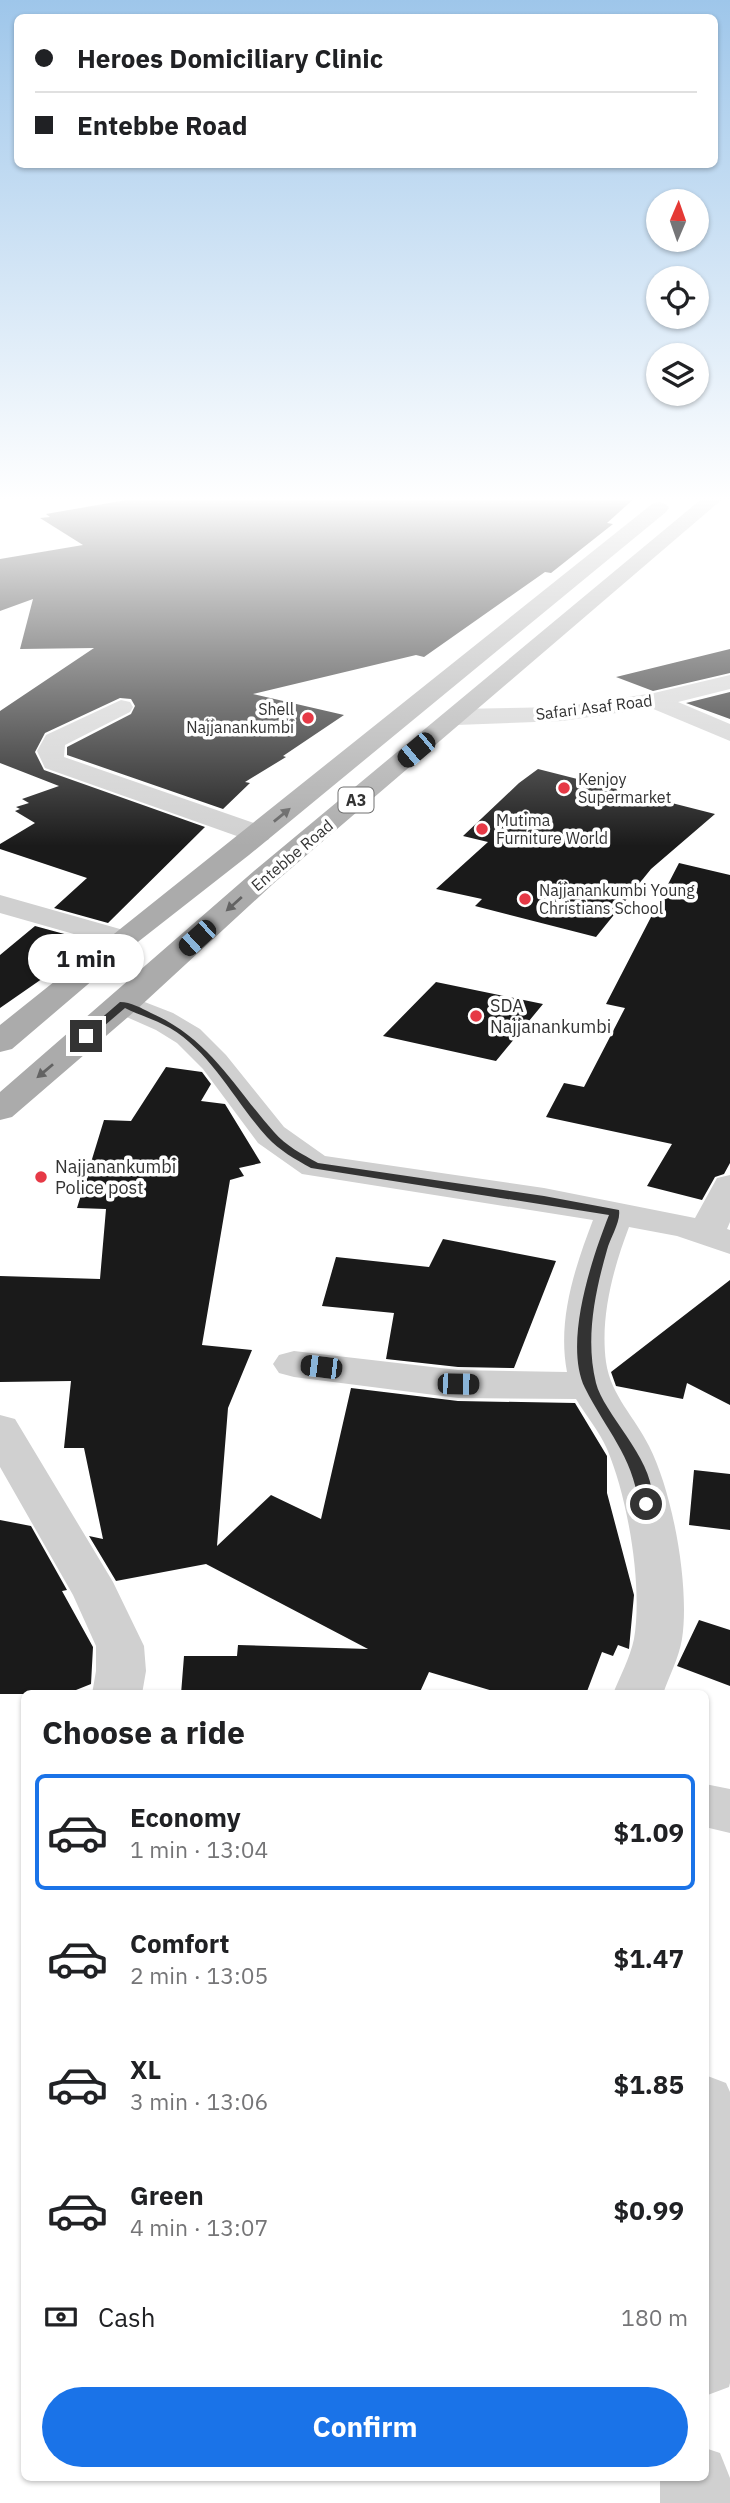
<!DOCTYPE html>
<meta charset="utf-8">
<style>
:root{--surface:#fff;--page:#f6f6f6;--text:#202124;--muted:#757577;--line:#e0e0e0;--accent:#1a73e8}
body{margin:0;font-family:"IBM Plex Sans",sans-serif;background:var(--page);color:var(--text);height:100vh;display:flex;flex-direction:column;font-size:26px;white-space:nowrap}
*{box-sizing:border-box;margin:0}
p{font-size:23px;color:var(--muted)}
.icon{flex:none;width:38px;height:38px;fill:none;stroke:currentColor;stroke-width:2;stroke-linecap:round;stroke-linejoin:round}
.map{position:relative;flex:1;overflow:hidden}
.panel{position:absolute;left:21px;top:1690px;width:688px;height:791px;display:flex;flex-direction:column;background:var(--surface);border-radius:10px;box-shadow:0 2px 5px #0004}
.panel>*{flex:none}
.hud{position:absolute;left:14px;top:14px;width:704px;height:154px;border-radius:10px;box-shadow:0 2px 5px #0004;display:grid;align-content:center;height:154px;padding:0 21px;background:var(--surface)}
.needle{width:46px;rotate:2deg}
.tools{position:absolute;left:646px;top:189px;display:grid;gap:14px}
.tools a{display:grid;place-items:center;width:63px;height:63px;border-radius:50%;background:var(--surface);box-shadow:0 2px 5px #0004;font-size:35px}
.end{position:absolute;width:32px;height:32px;margin:-16px;border:9px solid #333;background:#fff;box-shadow:0 0 0 4px #fff}
.from{border-radius:50%}
.bubble{position:absolute;height:49px;border-radius:24px;background:var(--surface);box-shadow:0 2px 5px #0004;font-size:23px;font-weight:800;line-height:49px;text-align:center}
.car{position:absolute;width:21px;height:42px;margin:-21px -10px;border-radius:9px;box-shadow:0 0 5px 2px #0007;background:linear-gradient(#222 24%,#8ab4d8 0 40%,#222 0 76%,#8ab4d8 0 86%,#222 0)}
.hud b{display:flex;align-items:center;gap:24px;height:66px;font-size:26px}
.hud b+b{border-top:2px solid var(--line)}
.hud i{width:18px;height:18px;background:var(--text)}
ul{padding:0;list-style:none}
li{display:flex;align-items:center;gap:21px;height:116px;margin:0 14px 10px;padding:0 7px;border:4px solid transparent;border-radius:10px}
li div{flex:1}
li b{display:block;font-size:26px}
li em{font-style:normal;font-weight:800}
li.on{border-color:var(--accent)}
li>.icon{width:63px;height:63px;stroke-width:1.5}
h2{padding:0 21px;font-size:32px;line-height:84px}
.pay{display:flex;align-items:center;gap:18px;height:77px;padding:0 21px;font-size:26px}
.pay p{margin-inline-start:auto}
.primary-button{display:flex;gap:14px;margin-top:auto;padding:14px 21px}
.primary-button a{flex:1;height:80px;border-radius:42px;background:var(--accent);color:#fff;font-size:28px;font-weight:800;line-height:80px;text-align:center}
.map>svg:first-child{display:block}
.building{fill:#1a1a1a}
.lines{fill:none;stroke-linecap:round;stroke-linejoin:round}
.minor{fill:#d0d0d0;fill-rule:evenodd}
.major{fill:#ababab;fill-rule:evenodd}
.oneway{fill:#636363}
.route{fill:#333}
.poi-dot{fill:#e63946;stroke:#fff;stroke-width:2.5}
.labels{text-anchor:middle;stroke-width:7;stroke-linejoin:round;paint-order:stroke}
.far-street-label{font-size:16px;fill:#333;stroke:#fff}
.far-poi-label{font-size:16px;fill:#333;stroke:#fff;text-anchor:start}
.shield{fill:#fff;stroke:#707070;stroke-width:2}
.shield-label{font-size:16px;font-weight:bold;fill:#333}
.poi-label{font-size:18px;fill:#333;stroke:#fff;text-anchor:start}
</style>
<div class="map">
<svg width="730" height="2503" viewBox="0 0 730 2503">
<rect width="100%" height="100%" fill="#fff"/>
<path class="building" d="M149,496H637L607,523L613,524L551,573L545,572L424,657L416,655L253,694L344,715L283,756L286,757L245,782L250,783L223,809L67,755V747L131,714L135,706L131,699L120,698L45,733L35,752L44,770L205,827L108,923L54,908L87,878L0,849V844L35,823L15,811L20,809L16,807L29,803L22,799L59,786L0,763V711L94,648L20,649L33,599L0,611V559L83,545L40,518L50,517L46,514Z
M730,649V673L653,691L616,677Z
M730,692V719L686,703Z
M538,769L715,814L651,869L596,937L475,906L482,899L436,889L488,842L463,836L519,783Z
M679,863L730,875V1163L724,1174L715,1177L702,1200L647,1186L672,1144L546,1117L564,1083L584,1087L625,1008L606,1004Z
M35,926L90,941L72,958L0,1008V955Z
M436,982L543,1004L496,1061L383,1036Z
M166,1067L202,1072L211,1084L201,1101L225,1104L261,1163L239,1168L244,1176L230,1180L202,1345L252,1350L228,1408L217,1546L271,1495L321,1519L351,1388L458,1401L575,1403L607,1456V1493L634,1595L629,1649L618,1645L613,1656L602,1652L586,1694H503L429,1672L419,1694H181L184,1656H237L238,1645L368,1649L206,1564L116,1581L89,1536L103,1539L84,1448H64L71,1381L0,1382V1276L100,1279L106,1209L77,1208L104,1120L131,1121Z
M443,1239L556,1261L514,1368L458,1367L386,1359L394,1313L322,1306L336,1257L429,1267Z
M730,1280V1405L687,1383L683,1399L616,1386L611,1372Z
M694,1470L730,1474V1530L689,1525Z
M0,1520L31,1526L67,1590L62,1591L93,1647L91,1684L66,1694H0Z
M699,1620L730,1630V1686L677,1666Z"/>
<g class="lines">
<path class="minor" d="M730,675V689L678,702L730,724V741L651,708L562,721L456,725L447,722L443,717L447,712L456,709L562,707L654,693Z
M121,700L130,702L133,707L130,712L65,745L64,757L268,828L272,834L268,840L258,842L248,840L45,768L37,751L46,735Z
M0,895L134,933L138,939L134,945L123,948L0,913Z
M124,994L173,1013L200,1029L226,1055L284,1127L325,1156L544,1188L695,1218L717,1178L730,1175V1222L727,1229L730,1230V1254L677,1236L629,1227C613,1269 600,1317 606,1362C611,1396 635,1417 649,1446C673,1493 690,1587 682,1639C679,1658 669,1676 663,1694H613C620,1676 630,1658 634,1639C643,1587 628,1498 607,1449C600,1432 586,1416 576,1399L458,1398L294,1377L279,1373L273,1364L279,1355L294,1351L458,1370L567,1372C557,1320 575,1267 593,1220L302,1174L258,1143L203,1069L177,1043L156,1030L113,1011L108,1004L113,997Z
M0,1415L15,1419L113,1582L144,1646L146,1671L142,1694H92L96,1671V1646L73,1595L0,1467Z
M705,1784L730,1789V1833L705,1827Z
M705,2075L726,2083L730,2092V2383L729,2387L705,2396Z
M705,2448L720,2453L730,2478V2503H660V2478H705Z"/>
<path class="major" d="M705,496H726L274,883L135,1011L12,1117L0,1120V1092L254,871Z
M659,502L666,504L669,508L666,512L249,855L134,945L12,1049L0,1052V1025L652,504Z"/>
</g>
<defs><path id="oneway-solid" d="M-6-.8H1V-3.2L6.5 0L1 3.2V.8H-6Z" transform="scale(1.75)"/></defs>
<g class="oneway">
<use href="#oneway-solid" transform="translate(282 815) rotate(-39)"/>
<use href="#oneway-solid" transform="translate(234 904) rotate(138)"/>
<use href="#oneway-solid" transform="translate(45 1071) rotate(140)"/>
</g>
<linearGradient id="sky" x2="0" y2="1"><stop stop-color="#9ec6ea"/><stop offset="0.59" stop-color="#fff"/><stop offset="1" stop-color="#fff" stop-opacity="0"/></linearGradient>
<rect width="730" height="846" fill="url(#sky)"/>
<path class="route" d="M120,1002C131,1002 141,1008 151,1013C210,1039 233,1086 274,1132C286,1146 302,1154 318,1163L544,1196L619,1210C621,1222 610,1238 607,1250C595,1292 585,1339 596,1383C604,1416 664,1469 650,1508L646,1509L639,1504C632,1455 606,1430 585,1388C563,1343 592,1258 609,1215L311,1168C295,1159 280,1151 267,1137C235,1102 212,1053 170,1028C156,1020 139,1015 125,1008L90,1038H83V1034Z"/>
<g class="poi-dot">
<circle cx="308" cy="718" r="7"/>
<circle cx="564" cy="788" r="7"/>
<circle cx="482" cy="829" r="7"/>
<circle cx="525" cy="899" r="7"/>
<circle cx="476" cy="1016" r="7"/>
<circle cx="41" cy="1177" r="7"/>
</g>
<g class="labels">
<g class="far-street-label">
<text transform="translate(594 707) rotate(-7)" y="6">Safari Asaf Road</text>
<text transform="translate(292 855) rotate(-40)" y="6">Entebbe Road</text>
</g>
<g class="far-poi-label">
<text x="294" y="715" text-anchor="end">Shell<tspan x="294" dy="18">Najjanankumbi</tspan></text>
<text x="578" y="785">Kenjoy<tspan x="578" dy="18">Supermarket</tspan></text>
<text x="496" y="826">Mutima<tspan x="496" dy="18">Furniture World</tspan></text>
<text x="539" y="896">Najjanankumbi Young<tspan x="539" dy="18">Christians School</tspan></text>
</g>
<rect class="shield" x="338.5" y="787.5" width="35" height="25" rx="5"/>
<g class="shield-label">
<text x="356" y="806">A3</text>
</g>
<g class="poi-label">
<text x="490" y="1012">SDA<tspan x="490" dy="21">Najjanankumbi</tspan></text>
<text x="55" y="1173">Najjanankumbi<tspan x="55" dy="21">Police post</tspan></text>
</g>
</g>
</svg>
<div class="tools">
<a><svg class="needle" viewBox="-14 -14 28 28"><path d="M0-13l5 13h-10z" fill="#e53935"/><path d="M0 13l5-13h-10z" fill="#757577"/></svg></a>
<a><svg class="icon" aria-label="locate" viewBox="0 0 24 24"><circle cx="12" cy="12" r="6"/><path d="M12 2v4M12 18v4M2 12h4M18 12h4"/></svg></a>
<a><svg class="icon" aria-label="layers" viewBox="0 0 24 24"><path d="M12 4l9 5-9 5-9-5zM3 14l9 5 9-5"/></svg></a>
</div>
<i class="end from" style="left:646px;top:1504px"></i>
<i class="end" style="left:86px;top:1036px"></i>
<div class="bubble" style="left:28px;top:934px;width:116px">1 min</div>
<i class="car" style="left:416px;top:750px;rotate:230deg"></i>
<i class="car" style="left:197px;top:938px;rotate:228deg"></i>
<i class="car" style="left:321px;top:1367px;rotate:277deg"></i>
<i class="car" style="left:458px;top:1384px;rotate:91deg"></i>
<div class="hud">
<b><i class="from"></i>Heroes Domiciliary Clinic</b>
<b><i></i>Entebbe Road</b>
</div>
<section class="panel">
<h2>Choose a ride</h2>
<ul>
<li class="on"><svg class="icon" aria-label="car" viewBox="0 0 24 24"><path d="M5 17H2v-5l4-1 3-4h7l3 4 3 1v5h-3M9 17h6M6 11h13"/><circle cx="7" cy="17" r="2"/><circle cx="17" cy="17" r="2"/></svg><div><b>Economy</b><p>1 min · 13:04</p></div><em>$1.09</em></li>
<li><svg class="icon" aria-label="car" viewBox="0 0 24 24"><path d="M5 17H2v-5l4-1 3-4h7l3 4 3 1v5h-3M9 17h6M6 11h13"/><circle cx="7" cy="17" r="2"/><circle cx="17" cy="17" r="2"/></svg><div><b>Comfort</b><p>2 min · 13:05</p></div><em>$1.47</em></li>
<li><svg class="icon" aria-label="car" viewBox="0 0 24 24"><path d="M5 17H2v-5l4-1 3-4h7l3 4 3 1v5h-3M9 17h6M6 11h13"/><circle cx="7" cy="17" r="2"/><circle cx="17" cy="17" r="2"/></svg><div><b>XL</b><p>3 min · 13:06</p></div><em>$1.85</em></li>
<li><svg class="icon" aria-label="car" viewBox="0 0 24 24"><path d="M5 17H2v-5l4-1 3-4h7l3 4 3 1v5h-3M9 17h6M6 11h13"/><circle cx="7" cy="17" r="2"/><circle cx="17" cy="17" r="2"/></svg><div><b>Green</b><p>4 min · 13:07</p></div><em>$0.99</em></li>
</ul>
<div class="pay"><svg class="icon" aria-label="cash" viewBox="0 0 24 24"><path d="M3 7h18v10H3z"/><circle cx="12" cy="12" r="2"/></svg>Cash<p>180 m</p></div>
<div class="primary-button"><a>Confirm</a></div>
</section>
</div>
